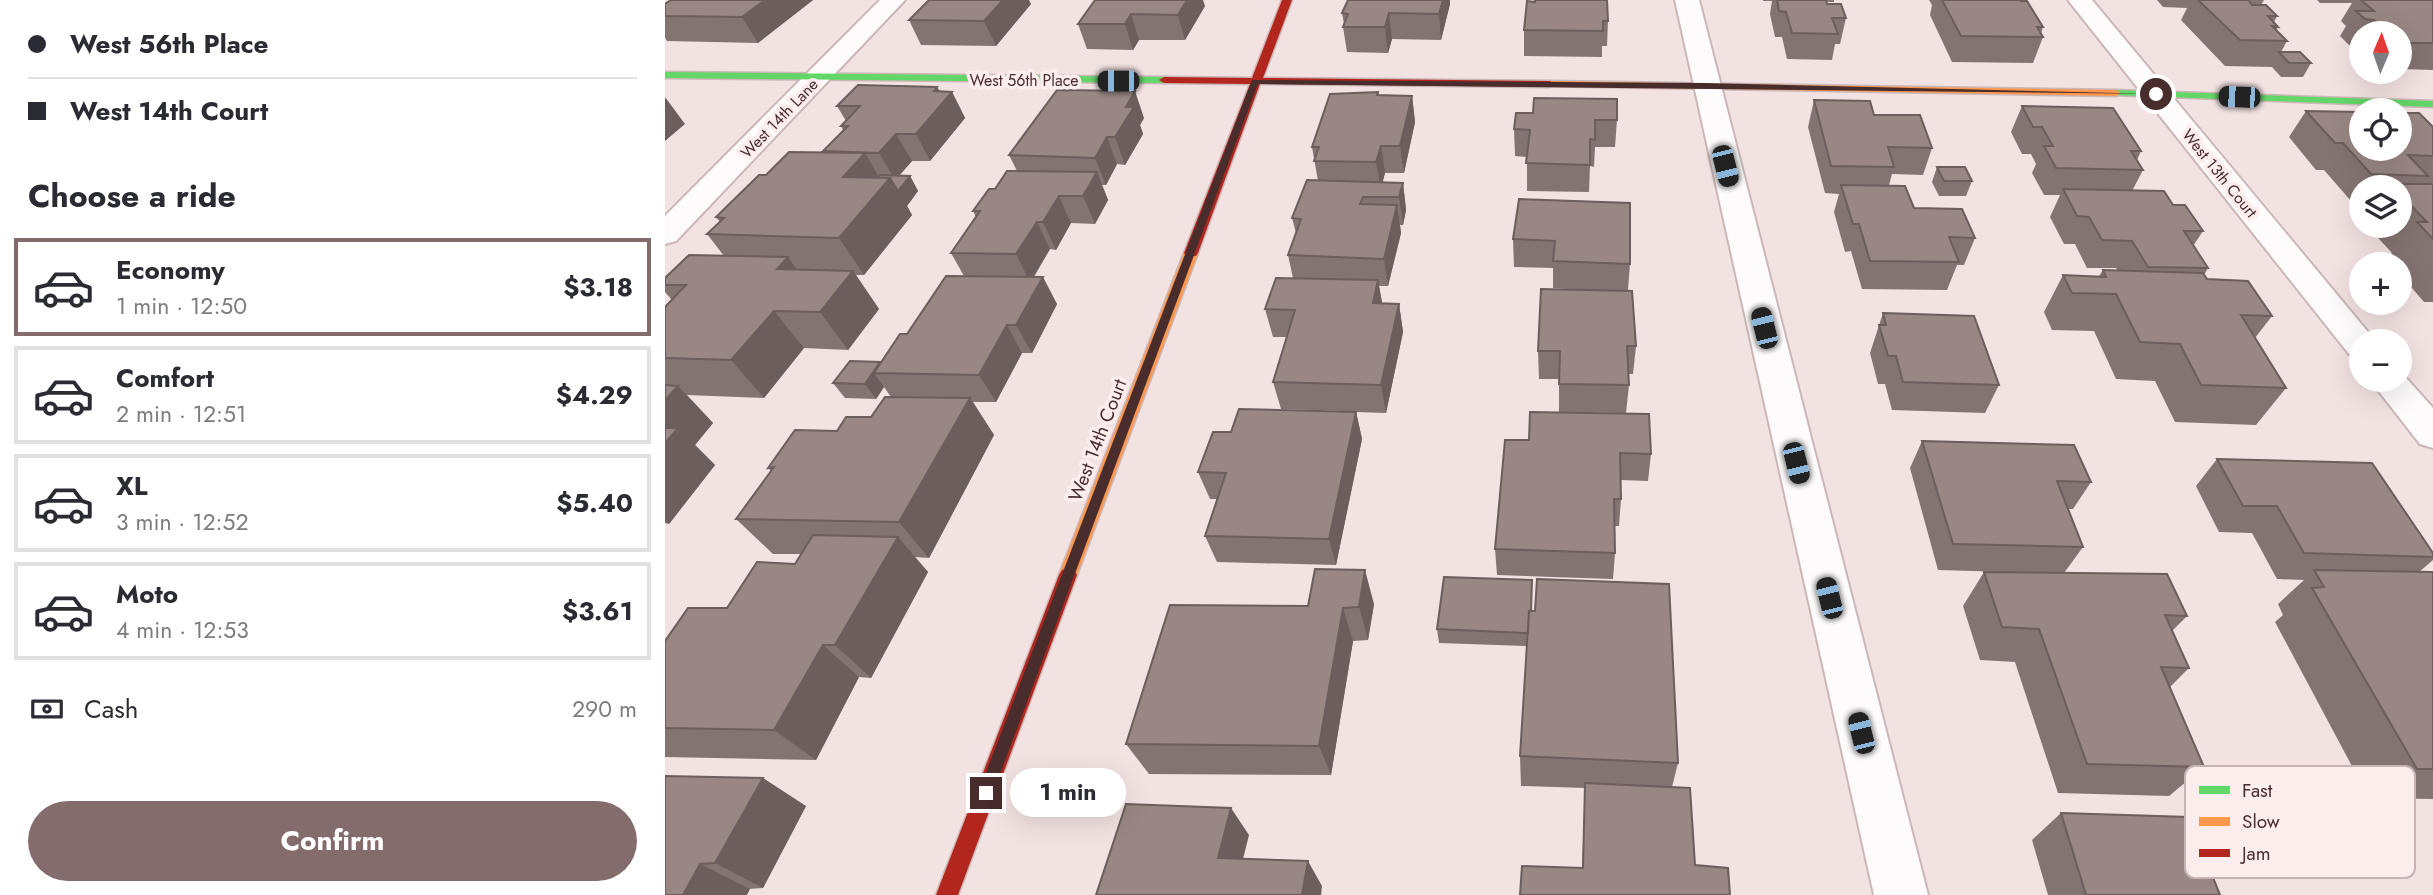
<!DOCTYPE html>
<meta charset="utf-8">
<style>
:root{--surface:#fff;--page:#f7f7f7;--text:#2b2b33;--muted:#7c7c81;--line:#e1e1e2;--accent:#846c6c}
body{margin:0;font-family:Jost,sans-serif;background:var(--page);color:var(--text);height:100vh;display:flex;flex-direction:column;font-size:26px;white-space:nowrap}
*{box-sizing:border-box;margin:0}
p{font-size:23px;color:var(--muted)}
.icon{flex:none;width:38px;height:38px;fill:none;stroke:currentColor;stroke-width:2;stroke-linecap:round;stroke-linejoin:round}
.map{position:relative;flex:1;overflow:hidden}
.panel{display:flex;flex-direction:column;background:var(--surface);width:665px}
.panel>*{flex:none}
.banner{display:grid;align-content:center;height:154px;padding:0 28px;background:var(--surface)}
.needle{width:46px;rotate:2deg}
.buttons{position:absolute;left:1684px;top:21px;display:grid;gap:14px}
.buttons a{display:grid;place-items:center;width:63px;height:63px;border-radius:50%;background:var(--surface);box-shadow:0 7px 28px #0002;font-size:35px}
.end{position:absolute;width:32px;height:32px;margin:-16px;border:9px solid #492d2d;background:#fff;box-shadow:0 0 0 4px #fff}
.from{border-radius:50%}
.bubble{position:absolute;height:49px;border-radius:24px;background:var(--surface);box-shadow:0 7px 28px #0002;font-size:23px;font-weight:700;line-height:49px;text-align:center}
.car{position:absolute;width:21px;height:42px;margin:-21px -10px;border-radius:9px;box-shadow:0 0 5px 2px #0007;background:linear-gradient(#222 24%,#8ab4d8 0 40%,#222 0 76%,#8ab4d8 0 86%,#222 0)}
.banner b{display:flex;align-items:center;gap:24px;height:66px;font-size:26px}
.banner b+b{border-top:2px solid var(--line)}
.banner i{width:18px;height:18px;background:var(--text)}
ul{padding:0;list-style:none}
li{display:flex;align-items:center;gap:21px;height:98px;margin:0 14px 10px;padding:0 14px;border:4px solid var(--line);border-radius:0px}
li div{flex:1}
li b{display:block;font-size:26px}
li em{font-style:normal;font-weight:700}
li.on{border-color:var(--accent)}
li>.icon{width:63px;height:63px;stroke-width:1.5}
h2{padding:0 28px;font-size:32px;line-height:84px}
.pay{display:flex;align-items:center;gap:18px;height:77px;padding:0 28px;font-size:26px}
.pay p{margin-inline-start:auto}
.cta{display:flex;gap:14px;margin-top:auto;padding:14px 28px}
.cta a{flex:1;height:80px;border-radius:42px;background:var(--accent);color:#fff;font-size:28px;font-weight:700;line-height:80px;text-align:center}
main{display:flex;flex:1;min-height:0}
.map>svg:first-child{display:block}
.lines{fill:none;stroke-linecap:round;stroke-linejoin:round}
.street-casing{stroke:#cbb7b6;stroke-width:4}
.fast-casing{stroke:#cbb7b6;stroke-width:3}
.slow-casing{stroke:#cbb7b6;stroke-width:3}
.jam-casing{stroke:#cbb7b6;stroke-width:3}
.street{fill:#fdfbfb;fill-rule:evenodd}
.fast{fill:#63d668;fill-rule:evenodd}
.slow{fill:#ff974d;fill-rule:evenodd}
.jam{fill:#b3261e;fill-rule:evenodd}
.wall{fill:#847471}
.shaded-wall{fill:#6b5e5c}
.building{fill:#998783;stroke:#6b5e5c;stroke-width:2}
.route{fill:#492d2d}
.labels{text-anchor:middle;stroke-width:7;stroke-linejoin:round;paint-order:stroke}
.far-street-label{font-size:16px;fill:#492d2d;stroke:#fdeded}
.street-label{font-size:19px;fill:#492d2d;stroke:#fdeded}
.key{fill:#fdeded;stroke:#c7b3b3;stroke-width:2}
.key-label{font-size:19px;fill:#492d2d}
</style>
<main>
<section class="panel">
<div class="banner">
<b><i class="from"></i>West 56th Place</b>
<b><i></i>West 14th Court</b>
</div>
<h2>Choose a ride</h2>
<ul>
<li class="on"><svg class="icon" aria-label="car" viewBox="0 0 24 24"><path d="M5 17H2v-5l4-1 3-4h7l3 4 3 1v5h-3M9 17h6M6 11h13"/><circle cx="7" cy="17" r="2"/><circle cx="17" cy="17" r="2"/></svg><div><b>Economy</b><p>1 min · 12:50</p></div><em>$3.18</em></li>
<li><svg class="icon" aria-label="car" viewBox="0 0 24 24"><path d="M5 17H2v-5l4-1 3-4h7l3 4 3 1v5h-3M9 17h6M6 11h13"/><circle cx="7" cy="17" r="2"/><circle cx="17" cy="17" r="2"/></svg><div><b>Comfort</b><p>2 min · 12:51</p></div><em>$4.29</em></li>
<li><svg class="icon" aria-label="car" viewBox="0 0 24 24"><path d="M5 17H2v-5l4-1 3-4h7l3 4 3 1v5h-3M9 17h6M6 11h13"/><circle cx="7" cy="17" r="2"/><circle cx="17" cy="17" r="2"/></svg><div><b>XL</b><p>3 min · 12:52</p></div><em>$5.40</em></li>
<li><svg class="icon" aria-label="car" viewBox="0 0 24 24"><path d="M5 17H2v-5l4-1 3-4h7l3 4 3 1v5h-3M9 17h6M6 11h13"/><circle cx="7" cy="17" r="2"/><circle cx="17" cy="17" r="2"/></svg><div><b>Moto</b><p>4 min · 12:53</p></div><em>$3.61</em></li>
</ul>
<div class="pay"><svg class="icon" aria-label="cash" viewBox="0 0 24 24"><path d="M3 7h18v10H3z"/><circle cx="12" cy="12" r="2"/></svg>Cash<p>290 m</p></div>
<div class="cta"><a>Confirm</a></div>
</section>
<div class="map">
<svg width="1768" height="895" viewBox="0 0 1768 895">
<rect width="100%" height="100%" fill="#f3e2e2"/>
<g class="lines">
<defs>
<path id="street" d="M215,0H240L11,241L0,244V216Z
M1010,0H1034L1263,895H1209Z
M1403,0H1427L1708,338L1711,341H1696V358L1684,354Z
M1734,370L1768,408V448L1755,444L1705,380H1734Z"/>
<path id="fast" d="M0,72L499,77L504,80L499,83L0,78Z
M1451,90L1768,101V107L1447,95V91Z"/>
<path id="slow" d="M885,81L1451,90L1456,93L1451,96L881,86L880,84Z
M526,249L533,253L412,575L409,580L403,582L397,580L394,575L519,253Z"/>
<path id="jam" d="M617,0H627L598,78L885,81L890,84L885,87L595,84L533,253L531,256H521L519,253L585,84L499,83L494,80L499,77L587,78Z
M403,568L409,570L412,575L293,895H271L394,575L397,570Z"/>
</defs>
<use href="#street" class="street-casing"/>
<use href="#fast" class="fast-casing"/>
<use href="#slow" class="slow-casing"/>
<use href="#jam" class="jam-casing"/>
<use href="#street" class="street"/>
<use href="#fast" class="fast"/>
<use href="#slow" class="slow"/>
<use href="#jam" class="jam"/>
</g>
<path class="wall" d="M6,0H148L93,43L2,41L0,38V4Z
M430,0L540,6L520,40H474L468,50L422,49L413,24Z
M683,0H785V4L776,40L727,39L723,53L682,52L678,27L679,24L677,13Z
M1098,0H1169V2H1161L1162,4L1181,18L1175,44H1170L1167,60L1122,59L1117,37H1110L1105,14L1107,1H1098Z
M1264,0H1355L1378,27L1376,33L1378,37L1368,63L1287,62L1265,15L1267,5Z
M1492,0H1599L1596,5L1612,16L1609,22L1613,27L1611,30L1622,41L1616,52L1646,63L1638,77H1616L1607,67L1560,66L1516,20L1522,8L1498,7Z
M1652,0H1768V70L1734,69V33H1696V48L1693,45H1684L1675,36L1681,26L1676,21L1687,3H1655Z
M870,2L943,21L942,46H937V57L859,56V30Z
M366,4L331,46L256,45L244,20Z
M272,87L275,91L287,92L300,118L265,161H247L234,176H245L253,191L242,206L247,215L199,275H191L214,309L183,350L139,348L99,398L22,395L48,423L30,445L50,465L4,524L0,523V307L7,300L0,292V278L59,256L42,234L55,222L51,217L101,175L159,152L158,151L178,130L176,126L181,121L172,106Z
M713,92L714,95L747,96L750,122L739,173H720L717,182L738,183L741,210L738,225H735L736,233L723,286H714L717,303L734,304L738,332L721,413L691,412L697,439L671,565L552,562L540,536L552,499H545L533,472L566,432L678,411L616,409L608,382L622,337H608L600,309L628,278L623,255L631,233L627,218L653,181L647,147Z
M1149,100L1209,115L1267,148L1258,175L1227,174L1224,185L1249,208L1310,238L1299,265H1292L1282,290L1197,289L1186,251L1180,252L1169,212L1174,194L1160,193L1143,127Z
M1357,106L1476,151L1472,160L1478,170L1467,191L1508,205L1538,231L1528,246L1543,268L1539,275L1542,279L1607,316L1590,338L1621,388L1591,425L1510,422L1490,381L1451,379L1429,331L1387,330L1379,312L1398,275L1434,276L1438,270L1453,271L1451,268H1422L1410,244H1399L1385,217L1395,195H1379L1367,173L1371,164L1366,154H1357L1346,132Z
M1641,111L1768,127V183H1757L1756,184H1768V302H1759L1734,273V264H1727L1722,259L1727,253L1702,226H1734V187H1696V202L1686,201L1659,170H1651L1624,137Z
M851,113L952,120L950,147H930L929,167L925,166L924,192L862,191V157L850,156L849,129Z
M479,118L475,125L478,134L460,165L452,164L441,185H437L443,200L430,224L406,223L391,250L385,249L369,277L392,304L367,353H357L331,402H308L329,435L264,558L250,557L263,572L206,678L194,677L151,760L0,757V641L62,608L130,564L136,554H108L71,519L106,471L103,468L172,431L206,417L226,397L219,387L211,399L180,398L168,383L216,363L242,334L299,276L286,253L311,217L308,211L330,189L352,171L344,155Z
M1272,167L1307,181L1301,196H1274L1267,182Z
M854,199L965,264L963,290L971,346L968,374H963L964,385L961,413L894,412V379H874L873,351L917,290L888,288V268L849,267L848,239Z
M1218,313L1334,385L1320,413L1227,410L1220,384H1213L1205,353Z
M840,440L986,454L983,481L956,480V499L954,526H949L950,553L948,579L832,575L830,549Z
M1257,441L1426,482L1408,509H1403L1418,547L1399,573L1522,616L1507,631L1524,668L1505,687L1539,767L1504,796L1393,793L1350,662L1315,660L1298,606L1319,572L1382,573L1273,570L1245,468Z
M1552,459L1768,553V560L1754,572H1768V799L1704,798L1610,622L1618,615L1613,604L1639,580L1612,579L1587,533L1554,532L1531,486Z
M867,580V611L1013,763L1007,787L1030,865L917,868L920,788L856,786L855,756L862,646L774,643L772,629Z
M709,604L703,640L688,641L666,775L484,774L461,744L643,606Z
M0,776L141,806L98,888L0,895Z
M1396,813L1555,895H1383L1367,840Z"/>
<path class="shaded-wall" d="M100,0H148L93,43L77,17Z
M338,0H364L366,4L331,46L319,21Z
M522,0H538L540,6L520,40L513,15Z
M778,0H785V4L776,40L774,14Z
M724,13L727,39L723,53L720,27Z
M466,14L474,40L468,50L460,24Z
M272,87L279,101L287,92L300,118L265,161L251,134L269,91Z
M470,91L479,118L475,125L478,134L460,165L450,137L461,107Z
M747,96L750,122L739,173L735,146Z
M0,97L20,124L0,141Z
M231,134L247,161L230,180L214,153Z
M442,137L452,164L441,185L430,158Z
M716,146L720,173L716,189L711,162Z
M200,153L219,186L225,178L245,176L253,191L242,206L247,215L199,275L174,238L178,177Z
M432,172L443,200L430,224L418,196Z
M738,183L741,210L738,225L734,197Z
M394,196L406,223L391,250L378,222Z
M732,205L736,233L723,286L719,259Z
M372,222L385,249L365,282L351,254Z
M123,257L150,295L112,269Z
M188,271L214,309L183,350L155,312Z
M378,277L392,304L367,353L351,325Z
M713,280L718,308L708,303Z
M734,304L738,332L721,413L716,385Z
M109,311L139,348L99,398L66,360Z
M342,325L357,353L331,402L314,375Z
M215,362L224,373H209L219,387L211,399L200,384Z
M13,386L48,423L30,445L50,465L4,524L0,520V400Z
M305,398L329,435L264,558L234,522Z
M691,412L697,439L671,565L664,539Z
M233,537L263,572L206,678L170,645Z
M700,570L709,604L703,640L694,607Z
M678,608L688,641L666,775L654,746Z
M158,645L194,677L151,760L109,730Z
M98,778L141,806L98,888L50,863Z
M566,808L584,835L572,883L553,858Z
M643,861L657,886L656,895H637Z
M35,864L85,889L82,895H18Z"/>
<path class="building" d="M6,0H100L77,17L0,16V4Z
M264,0H338L319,21L244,20Z
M430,0H522L513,15L466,14L460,24H413Z
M683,0H778L774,14L724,13L720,27H678L683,14L677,13Z
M870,0H942L943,21H938V31L859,30L862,1L870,2Z
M1112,0H1161L1162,4H1176L1181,18H1167L1173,34L1127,33L1121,12L1114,11Z
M1277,0H1355L1356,1H1362L1378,27H1372L1378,37L1296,36Z
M1533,0H1583L1587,5H1601L1612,16H1603L1613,27L1607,26L1622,41L1575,40Z
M1696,0H1768V43H1735L1734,33H1724L1709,20L1700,19L1691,11H1709Z
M1614,52H1635L1646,63H1624Z
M193,85L272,87L269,91L287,92L251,134H231L214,153L158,151L183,126H176L195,106H172Z
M392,90L470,91L461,107H469L450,137H442L430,158L344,155Z
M713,92L712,95L747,96L735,146H716L711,162L649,161L654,147H647L665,94Z
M869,98L952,99V120H930V140L925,139V165L861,163L865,130L849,129L851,113H868Z
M1149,100L1205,101L1209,115H1255L1267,148L1223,147L1229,167L1166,166Z
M1357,106L1448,108L1476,151H1466L1478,170L1391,168L1379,146H1388L1377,127H1368Z
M1641,111L1696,112V149H1734V113H1754L1768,127V156L1743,155L1763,176L1706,174L1678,143H1670Z
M124,152L200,153L178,177L225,178L174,238L42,234L59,218L51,217L94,175H101Z
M1272,167H1300L1307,181H1279Z
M342,171L432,172L418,196H394L378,222H372L351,254L286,253L315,211H308L324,189H330Z
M215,175L245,176L233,191L225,178H213Z
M642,180L738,183L734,197H698L695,204L732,205L719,259L623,255L636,219L627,218Z
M1726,184H1768V239L1752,222H1762L1734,193V187H1729Z
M1176,185L1240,186L1249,208L1297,209L1310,238L1284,237L1294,262L1205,261L1194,224H1188Z
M1398,189L1499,191L1508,205H1520L1538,231H1519L1543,268L1483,267L1467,241L1437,240L1424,217L1412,216Z
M854,199L965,203V264L888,261L890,241L848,239Z
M24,255L123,257L112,269L188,271L155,312L109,311L66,360L0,358V307L21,285H0V278Z
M1438,270L1538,273L1542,279L1583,281L1607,316L1576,315L1621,388L1536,385L1515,344L1475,342L1451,294L1407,293L1398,275L1441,277Z
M281,276L378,277L351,325H342L314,375L209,373L235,334H242Z
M611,278L713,280L708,303L734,304L716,385L608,382L630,310L600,309Z
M876,289L967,291L971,346H962L964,385L894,384L895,351H873Z
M1218,313L1309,316L1334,385L1238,382L1231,356H1223L1214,325H1221Z
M185,361L215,362L200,384L168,383Z
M0,385L13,386L0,400Z
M220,397L305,398L234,522L71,519L109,467L103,468L130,430L172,431L181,417H206Z
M574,409L691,412L664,539L540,536L561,473L533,472L548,432H566Z
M865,412L984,414L986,454L955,453L956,499H949L950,553L830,549L840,440H864Z
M0,428H13L0,443Z
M1257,441L1409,445L1426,482L1392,481L1418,547L1288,544Z
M1552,459L1707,463L1768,553V557L1639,553L1612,506H1578Z
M148,535L233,537L170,645H158L109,730L0,728V641L23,608H62L92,562L130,564Z
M650,569L700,570L694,607L678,608L654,746L461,744L505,605L643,606Z
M1649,570L1768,572V769H1752L1647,588L1659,587Z
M1319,572L1502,574L1522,616L1500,615L1524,668L1496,667L1539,767L1422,764L1374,629L1337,627Z
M779,577L867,580L866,611H864L863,633L772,629Z
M872,579L1004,584L1013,763L855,756L864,611H870Z
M0,776L98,778L50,863L35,864L18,895H0Z
M920,783L1025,788L1030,865L1063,868L1065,895H855L857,866L918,868Z
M461,804L566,808L553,858L643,861L637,895H431Z
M1396,813L1524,817L1555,895H1421Z"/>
<path class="route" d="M587,80L1040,83L1495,94L593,84L328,793L321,801L313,793Z"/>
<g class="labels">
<g class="far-street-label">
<text x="359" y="86">West 56th Place</text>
<text transform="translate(114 118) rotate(-46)" y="6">West 14th Lane</text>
<text transform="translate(1555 173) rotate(51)" y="6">West 13th Court</text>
</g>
<g class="street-label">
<text transform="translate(432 440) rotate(-69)" y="7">West 14th Court</text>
</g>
</g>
<rect x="1520" y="766" width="230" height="112" rx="10" class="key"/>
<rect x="1534" y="786" width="31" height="8" fill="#63d668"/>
<rect x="1534" y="817" width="31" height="9" fill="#ff974d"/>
<rect x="1534" y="849" width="31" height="8" fill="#b3261e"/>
<g class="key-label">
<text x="1577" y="797">Fast</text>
<text x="1577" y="828">Slow</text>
<text x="1577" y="860">Jam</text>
</g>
</svg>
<div class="buttons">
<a><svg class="needle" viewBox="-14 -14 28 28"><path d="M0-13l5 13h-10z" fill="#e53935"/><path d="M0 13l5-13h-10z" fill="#7c7c81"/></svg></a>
<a><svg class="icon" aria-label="locate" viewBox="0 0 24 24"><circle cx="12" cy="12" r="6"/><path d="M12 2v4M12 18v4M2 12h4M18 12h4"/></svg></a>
<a><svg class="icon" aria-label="layers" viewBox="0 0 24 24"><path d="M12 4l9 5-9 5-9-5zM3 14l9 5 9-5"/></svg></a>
<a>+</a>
<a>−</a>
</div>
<i class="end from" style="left:1491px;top:94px"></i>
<i class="end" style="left:321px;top:793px"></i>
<div class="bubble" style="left:345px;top:768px;width:116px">1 min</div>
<i class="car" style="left:453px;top:81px;rotate:270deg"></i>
<i class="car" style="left:1574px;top:97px;rotate:272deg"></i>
<i class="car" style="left:1060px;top:166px;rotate:166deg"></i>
<i class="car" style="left:1099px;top:328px;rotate:346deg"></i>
<i class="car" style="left:1131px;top:463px;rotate:166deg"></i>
<i class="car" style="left:1164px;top:598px;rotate:346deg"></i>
<i class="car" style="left:1196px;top:733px;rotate:346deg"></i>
</div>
</main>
